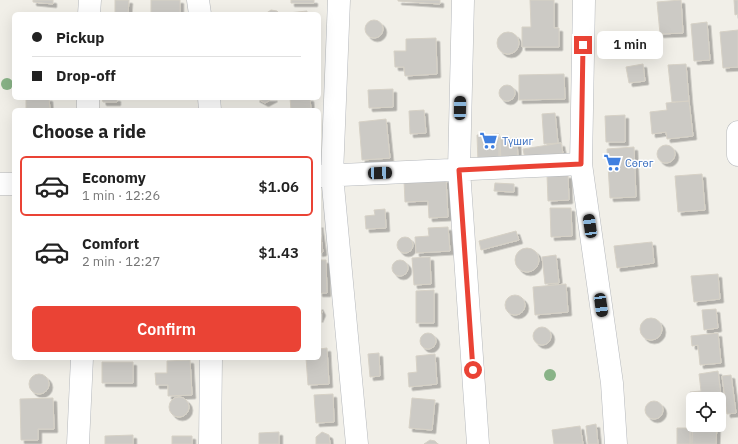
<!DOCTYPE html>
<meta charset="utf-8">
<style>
:root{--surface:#fff;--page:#f6f6f6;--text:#222;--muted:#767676;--line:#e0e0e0;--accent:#ea4335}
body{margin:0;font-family:"IBM Plex Sans",sans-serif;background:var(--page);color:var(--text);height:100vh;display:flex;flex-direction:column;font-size:15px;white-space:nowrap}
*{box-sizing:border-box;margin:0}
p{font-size:13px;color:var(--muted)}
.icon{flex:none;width:22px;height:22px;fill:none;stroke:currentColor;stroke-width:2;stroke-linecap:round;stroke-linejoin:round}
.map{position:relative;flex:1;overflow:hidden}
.drawer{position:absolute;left:12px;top:108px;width:309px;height:252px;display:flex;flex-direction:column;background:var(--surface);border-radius:6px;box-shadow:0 4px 16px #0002}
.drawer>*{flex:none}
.banner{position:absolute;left:12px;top:12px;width:309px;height:88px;border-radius:6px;box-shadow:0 4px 16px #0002;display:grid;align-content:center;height:88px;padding:0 20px;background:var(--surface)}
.controls{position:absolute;left:686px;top:392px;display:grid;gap:8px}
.controls a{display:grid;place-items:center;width:40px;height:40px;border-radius:6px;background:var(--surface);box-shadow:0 4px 16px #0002;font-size:20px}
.end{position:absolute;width:18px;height:18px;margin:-9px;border:5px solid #ea4335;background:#fff;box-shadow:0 0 0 2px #fff}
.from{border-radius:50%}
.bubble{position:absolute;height:28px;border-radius:6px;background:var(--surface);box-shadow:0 4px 16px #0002;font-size:13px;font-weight:600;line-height:28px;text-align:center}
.car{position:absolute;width:12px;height:24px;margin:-12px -6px;border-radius:5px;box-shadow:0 0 3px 1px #0007;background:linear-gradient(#222 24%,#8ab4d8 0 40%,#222 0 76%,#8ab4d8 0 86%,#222 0)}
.banner b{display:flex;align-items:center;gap:14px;height:38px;font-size:15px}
.banner b+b{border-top:1px solid var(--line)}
.banner i{width:10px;height:10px;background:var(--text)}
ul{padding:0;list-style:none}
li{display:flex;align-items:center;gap:12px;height:60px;margin:0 8px 6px;padding:0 12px;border:2px solid transparent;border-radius:6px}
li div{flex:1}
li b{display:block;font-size:15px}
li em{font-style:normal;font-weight:600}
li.active{border-color:var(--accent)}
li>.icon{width:36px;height:36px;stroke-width:1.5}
h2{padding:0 20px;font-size:18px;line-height:48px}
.button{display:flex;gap:8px;margin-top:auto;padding:8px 20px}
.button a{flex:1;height:46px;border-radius:6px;background:var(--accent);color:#fff;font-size:16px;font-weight:600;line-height:46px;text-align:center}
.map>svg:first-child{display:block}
.building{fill:#cccac5;stroke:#d6d1c6;filter:url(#shadow)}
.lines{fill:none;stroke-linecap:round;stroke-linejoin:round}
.street-casing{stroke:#b5b8bc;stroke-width:23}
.street{stroke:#fff;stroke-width:22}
.tree{fill:#89b387}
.route{stroke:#ea4335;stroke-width:5}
.labels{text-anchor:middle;stroke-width:3;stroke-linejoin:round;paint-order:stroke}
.shop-label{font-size:11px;fill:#366cbe;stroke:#fff;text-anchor:start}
</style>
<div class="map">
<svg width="738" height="444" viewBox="0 0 738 444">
<defs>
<filter id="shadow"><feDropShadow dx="3.5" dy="3.5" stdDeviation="0" flood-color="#0004"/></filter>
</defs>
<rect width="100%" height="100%" fill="#f1efe8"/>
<path class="building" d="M33,0H53V4L33,2Z
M115,0H129L128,14H115Z
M151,0H180V14H151Z
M291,0H314V3H291Z
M398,0H440V4L398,1Z
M530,0H554V28H559V47H522V27H531Z
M681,0L683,33L660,34L657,2Z
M734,0H738V14L735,15Z
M271,10L277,11L280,14H265Z
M307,11V14H288V13Z
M365 29a9 9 0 1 1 18 0a9 9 0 1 1-18 0Z
M707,22L710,60L694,61L691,24Z
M738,30V67L723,68L720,32Z
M497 43a11 11 0 1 1 22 0a11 11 0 1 1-22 0Z
M436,38L437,74L405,76L404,67H395L394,51H406V39Z
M643,64L645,81L629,83L626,67Z
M686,64L689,101L672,102L668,65Z
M564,74L565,99L519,100V75Z
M499 93a8 8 0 1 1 16 0a8 8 0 1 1-16 0Z
M393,89V107L369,108L368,90Z
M26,98H49L50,110H26Z
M102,98H117V102H103Z
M274,98L265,103L256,98Z
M290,98H310L311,110H291Z
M689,101L693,136L667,139L666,132L652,134L650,112L667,110L666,103Z
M424,110L426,133L410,134L409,111Z
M555,113L558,143L544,144L542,114Z
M625,115V142H606L605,116Z
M386,119L390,158L362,160L359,122Z
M499,134V163H478L477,135Z
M517,138L518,160L501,161L500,139Z
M561,143L563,153L525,159L523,149Z
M657 154a9 9 0 1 1 18 0a9 9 0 1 1-18 0Z
M634,147L636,197L610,198L607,149Z
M702,174L705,210L678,212L675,176Z
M547,175H568L569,200L548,201Z
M446,179L448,217L429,218L428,201L405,202L404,181Z
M495,183L514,184V192L494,191Z
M550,208H571L572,236L551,237Z
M385,209L386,228L366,229L365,216L375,215L374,210Z
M319,224L323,252L319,253Z
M448,227L450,251L416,253L415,237L429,236L428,228Z
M516,231L519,240L481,250L479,241Z
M397 245a8 8 0 1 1 16 0a8 8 0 1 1-16 0Z
M652,242L654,263L617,268L614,246Z
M515 260a12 12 0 1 1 24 0a12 12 0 1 1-24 0Z
M556,255L559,283L545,284L542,257Z
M430,257L431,284L414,285L412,258Z
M319,260H326L327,293H319Z
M392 268a8 8 0 1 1 16 0a8 8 0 1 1-16 0Z
M718,274L720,299L694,302L691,276Z
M566,284L568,312L535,315L533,287Z
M434,290V323H416V291Z
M505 305a10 10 0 1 1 20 0a10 10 0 1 1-20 0Z
M319,306L322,312L319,319Z
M716,309L718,328L704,330L702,310Z
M640 329a11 11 0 1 1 22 0a11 11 0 1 1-22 0Z
M533 336a9 9 0 1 1 18 0a9 9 0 1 1-18 0Z
M718,333L721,363L700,365L698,345L692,346L691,336Z
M420 341a8 8 0 1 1 16 0a8 8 0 1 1-16 0Z
M327,348L329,384L308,385L306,358H319V349Z
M379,353L380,376L370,377L368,354Z
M435,354L437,384L409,387L408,373L417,372L416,356Z
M190,360L192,395L168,396V385H156L155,373H167V361Z
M102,362H133V383H102Z
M718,371L722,404H719V399H693V407H691L690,392L701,391L699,374Z
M29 384a10 10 0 1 1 20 0a10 10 0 1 1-20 0Z
M731,375L736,413L727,414L722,376Z
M333,394L334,422L316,423L314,395Z
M169 407a10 10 0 1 1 20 0a10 10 0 1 1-20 0Z
M53,398L54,429H38V440H21L20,399Z
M412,398L435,400L432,430L409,428Z
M645 410a9 9 0 1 1 18 0a9 9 0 1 1-18 0Z
M693,414V425H717L716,444H692Z
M596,424L598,444H588L586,426Z
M580,426L583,444H554L552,430Z
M677,428H690V444H677Z
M279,432V444H259V433Z
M322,432L329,435L330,444H316V437Z
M133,435V444H105V436Z
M172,436H192V444H172Z
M430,440L435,441L438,444H424Z"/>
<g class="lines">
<defs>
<path id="street" d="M198,0L200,14
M339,0L332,175L357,444
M463,0L459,170L478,444
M584,0L581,164L612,383L616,444
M89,14L90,0
M209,98L210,110
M88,110V98
M738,132V155
M319,176L581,164
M0,184H14
M78,444L82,358
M210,444L211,358"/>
</defs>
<use href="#street" class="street-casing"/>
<use href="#street" class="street"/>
</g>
<g class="tree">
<circle cx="7" cy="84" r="6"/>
<circle cx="550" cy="375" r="6"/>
</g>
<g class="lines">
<path class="route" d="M473,370L459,170L581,164L583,45"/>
</g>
<defs>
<symbol id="supermarket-bare" viewBox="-9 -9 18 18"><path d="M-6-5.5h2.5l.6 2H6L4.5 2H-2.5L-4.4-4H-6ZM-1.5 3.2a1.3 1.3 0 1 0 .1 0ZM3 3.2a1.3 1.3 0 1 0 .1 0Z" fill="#3f7fe0" stroke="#fff" stroke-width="2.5" paint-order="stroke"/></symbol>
</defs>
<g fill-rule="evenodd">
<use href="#supermarket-bare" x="476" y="128" width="25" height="25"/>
<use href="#supermarket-bare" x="600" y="150" width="25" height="25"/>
</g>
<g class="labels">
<g class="shop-label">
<text x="502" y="145">Түшиг</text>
<text x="625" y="167">Сөгөг</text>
</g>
</g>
</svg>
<div class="controls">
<a><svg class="icon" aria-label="locate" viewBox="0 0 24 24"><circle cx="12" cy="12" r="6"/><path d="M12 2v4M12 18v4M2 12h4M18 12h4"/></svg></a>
</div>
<i class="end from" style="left:473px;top:370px"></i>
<i class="end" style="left:583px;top:45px"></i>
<div class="bubble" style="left:597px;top:31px;width:66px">1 min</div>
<i class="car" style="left:460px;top:108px;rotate:1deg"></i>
<i class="car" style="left:380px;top:173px;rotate:88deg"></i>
<i class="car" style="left:590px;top:226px;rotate:352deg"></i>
<i class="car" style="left:601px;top:305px;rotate:172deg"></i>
<div class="banner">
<b><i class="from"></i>Pickup</b>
<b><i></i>Drop-off</b>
</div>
<section class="drawer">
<h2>Choose a ride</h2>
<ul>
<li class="active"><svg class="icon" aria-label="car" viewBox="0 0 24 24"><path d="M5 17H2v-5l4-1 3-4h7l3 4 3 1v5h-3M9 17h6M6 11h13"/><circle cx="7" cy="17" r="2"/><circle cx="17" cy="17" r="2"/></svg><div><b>Economy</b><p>1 min · 12:26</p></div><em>$1.06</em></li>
<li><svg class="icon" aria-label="car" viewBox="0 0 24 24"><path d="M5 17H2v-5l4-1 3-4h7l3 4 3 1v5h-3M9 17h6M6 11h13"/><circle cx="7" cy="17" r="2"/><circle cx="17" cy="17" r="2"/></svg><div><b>Comfort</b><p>2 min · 12:27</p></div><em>$1.43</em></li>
</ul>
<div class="button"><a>Confirm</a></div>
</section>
</div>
